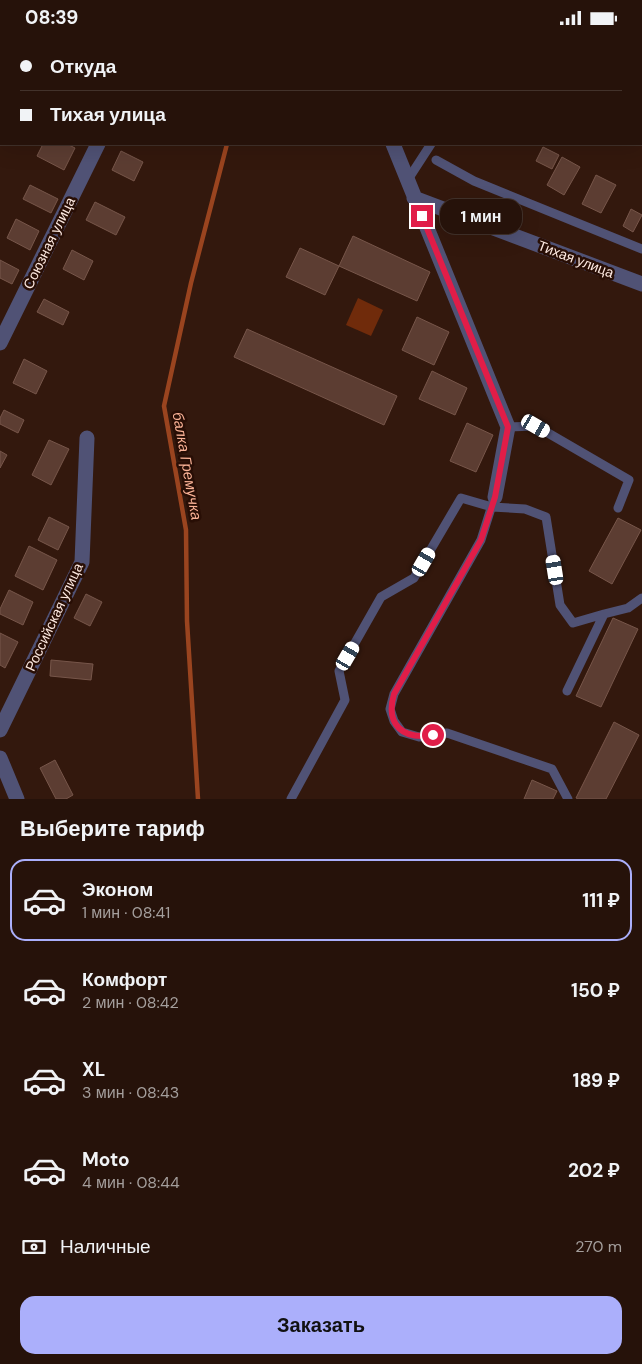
<!DOCTYPE html>
<html lang="ru">
<meta charset="utf-8">
<style>
:root{--surface:#26120a;--page:#322018;--text:#f1f3f6;--muted:#a49e9c;--line:#42322b;--accent:#abaffb}
body{margin:0;font-family:"DM Sans",sans-serif;background:var(--page);color:var(--text);height:100vh;display:flex;flex-direction:column;font-size:19px;white-space:nowrap}
*{box-sizing:border-box;margin:0}
p{font-size:16px;color:var(--muted)}
.icon{flex:none;width:28px;height:28px;fill:none;stroke:currentColor;stroke-width:2;stroke-linecap:round;stroke-linejoin:round}
.map{position:relative;height:764px;overflow:hidden}
.details{display:flex;flex-direction:column;background:var(--surface);flex:1}
.details>*{flex:none}
.top-card{position:absolute;left:0px;top:0px;width:642px;height:110px;box-shadow:0 5px 20px #0002,0 0 0 1px var(--line);display:grid;align-content:center;height:110px;padding:0 20px;background:var(--surface)}
.end{position:absolute;width:22px;height:22px;margin:-11px;border:6px solid #e11d48;background:#fff;box-shadow:0 0 0 2px #fff}
.from{border-radius:50%}
.bubble{position:absolute;height:35px;border-radius:15px;background:var(--surface);box-shadow:0 5px 20px #0002,0 0 0 1px var(--line);font-size:16px;font-weight:700;line-height:35px;text-align:center}
.car{position:absolute;width:15px;height:30px;margin:-15px -8px;border-radius:6px;box-shadow:0 0 4px 1px #0007;background:linear-gradient(#fff 24%,#345 0 40%,#fff 0 76%,#345 0 86%,#fff 0)}
.top-card b{display:flex;align-items:center;gap:18px;height:48px;font-size:19px}
.top-card b+b{border-top:1px solid var(--line)}
.top-card i{width:12px;height:12px;background:var(--text)}
ul{padding:0;list-style:none}
li{display:flex;align-items:center;gap:15px;height:82px;margin:0 10px 8px;padding:0 10px;border:2px solid transparent;border-radius:15px}
li div{flex:1}
li b{display:block;font-size:19px}
li em{font-style:normal;font-weight:700}
li.current{border-color:var(--accent)}
li>.icon{width:45px;height:45px;stroke-width:1.5}
h2{padding:0 20px;font-size:22px;line-height:60px}
.pay{display:flex;align-items:center;gap:12px;height:55px;padding:0 20px;font-size:19px}
.pay p{margin-inline-start:auto}
.action{display:flex;gap:10px;margin-top:auto;padding:10px 20px}
.action a{flex:1;height:58px;border-radius:15px;background:var(--accent);color:#111;font-size:20px;font-weight:700;line-height:58px;text-align:center}
.status{display:flex;justify-content:space-between;align-items:center;height:35px;padding:0 25px;background:var(--surface);direction:ltr}
.status svg{height:14px;fill:currentColor}
.map>svg:first-child{display:block}
.green{fill:#702b0b}
.lines{fill:none;stroke-linecap:round;stroke-linejoin:round}
.stream{stroke:#9a441f;stroke-width:4.5}
.building{fill:#5c3d32;stroke:#77564a}
.service{stroke:#505275;stroke-width:9}
.minor{stroke:#505275;stroke-width:15}
.route{stroke:#e11d48;stroke-width:6}
.labels{text-anchor:middle;stroke-width:5;stroke-linejoin:round;paint-order:stroke}
.street-label{font-size:14px;fill:#fde9e1;stroke:#280e05}
.water-label{font-size:15px;font-style:italic;fill:#fab296;stroke:#280e05}
</style>
<div class="status"><b>08:39</b><svg viewBox="0 0 49 12"><path d="M0 12V9h3v3zM5 12V6h3v6zM10 12V3h3v9zM15 12V0h3v12zM26 1h20v11H26zM47 4h2v5h-2z"/></svg></div>
<div class="map">
<svg width="642" height="764" viewBox="0 0 642 764">
<rect width="100%" height="100%" fill="#33180d"/>
<path class="green" d="M358,263L383,275L371,301L346,290Z"/>
<g class="lines">
<path class="stream" d="M198,764L187,586L186,495L164,371L191,248L227,109"/>
</g>
<path class="building" d="M43,109H67L75,113L64,135L37,121Z
M543,112L559,120L552,134L536,126Z
M121,116L143,127L134,146L112,135Z
M562,122L580,132L564,160L547,150Z
M596,140L616,150L601,178L582,169Z
M30,150L58,164L51,178L23,164Z
M95,167L125,182L116,200L86,185Z
M631,174L642,180L633,197L623,191Z
M16,184L39,196L30,215L7,203Z
M353,201L430,237L417,266L339,231Z
M300,213L339,231L325,260L286,242Z
M72,215L93,226L84,245L63,234Z
M0,225L19,235L12,249L0,243Z
M44,264L69,277L63,290L37,277Z
M417,282L449,297L434,330L402,315Z
M247,294L397,361L384,390L234,322Z
M24,324L47,336L36,359L13,348Z
M432,336L467,353L455,380L419,364Z
M4,375L24,385L18,398L0,389V383Z
M467,388L493,400L476,437L450,426Z
M49,405L69,414L51,450L32,440Z
M0,416L7,420L0,433Z
M49,482L69,492L58,515L38,505Z
M618,483L641,495L612,549L589,536Z
M29,511L57,525L43,555L15,541Z
M9,555L33,567L23,590L0,579V574Z
M86,559L102,567L90,591L74,583Z
M613,583L638,594L601,672L576,661Z
M0,598L18,607L5,633L0,630Z
M51,625L93,629L91,645L50,641Z
M614,687L639,700L606,764H578L576,763Z
M55,725L73,760L66,764H56L40,733Z
M532,745L557,756L553,764H524Z"/>
<g class="lines">
<path class="service" d="M498,1L499,0
M436,125L474,146L642,214
M407,146L431,109
M508,392L536,391L629,445L618,473
M493,467L481,505L394,659L390,674L394,686L402,697L419,702L447,698L552,734L568,764
M604,579L628,573L642,563
M291,764L345,665L339,636L381,562L414,543L461,463L492,472L525,474L546,482L560,570L573,588L604,579L567,656"/>
<path class="minor" d="M352,0V1
M393,109L508,392L495,462
M414,163L642,249
M0,308L98,109
M0,695L82,527L87,403
M0,723L17,764"/>
</g>
<g class="lines">
<path class="route" d="M422,181L508,392L495,462L481,505L394,659C385,690 403,705 433,700"/>
</g>
<g class="labels">
<g class="street-label">
<text transform="translate(49 208) rotate(-64)" y="5">Союзная улица</text>
<text transform="translate(576 224) rotate(21)" y="5">Тихая улица</text>
<text transform="translate(54 582) rotate(-65)" y="5">Российская улица</text>
</g>
<g class="water-label">
<text transform="translate(187 431) rotate(80)" y="5">балка Гремучка</text>
</g>
</g>
</svg>
<i class="end from" style="left:433px;top:700px"></i>
<i class="end" style="left:422px;top:181px"></i>
<div class="bubble" style="left:440px;top:164px;width:82px">1 мин</div>
<i class="car" style="left:536px;top:391px;rotate:120deg"></i>
<i class="car" style="left:424px;top:527px;rotate:30deg"></i>
<i class="car" style="left:555px;top:535px;rotate:351deg"></i>
<i class="car" style="left:348px;top:621px;rotate:30deg"></i>
<div class="top-card">
<b><i class="from"></i>Откуда</b>
<b><i></i>Тихая улица</b>
</div>
</div>
<section class="details">
<h2>Выберите тариф</h2>
<ul>
<li class="current"><svg class="icon" aria-label="car" viewBox="0 0 24 24"><path d="M5 17H2v-5l4-1 3-4h7l3 4 3 1v5h-3M9 17h6M6 11h13"/><circle cx="7" cy="17" r="2"/><circle cx="17" cy="17" r="2"/></svg><div><b>Эконом</b><p>1 мин · 08:41</p></div><em>111 ₽</em></li>
<li><svg class="icon" aria-label="car" viewBox="0 0 24 24"><path d="M5 17H2v-5l4-1 3-4h7l3 4 3 1v5h-3M9 17h6M6 11h13"/><circle cx="7" cy="17" r="2"/><circle cx="17" cy="17" r="2"/></svg><div><b>Комфорт</b><p>2 мин · 08:42</p></div><em>150 ₽</em></li>
<li><svg class="icon" aria-label="car" viewBox="0 0 24 24"><path d="M5 17H2v-5l4-1 3-4h7l3 4 3 1v5h-3M9 17h6M6 11h13"/><circle cx="7" cy="17" r="2"/><circle cx="17" cy="17" r="2"/></svg><div><b>XL</b><p>3 мин · 08:43</p></div><em>189 ₽</em></li>
<li><svg class="icon" aria-label="car" viewBox="0 0 24 24"><path d="M5 17H2v-5l4-1 3-4h7l3 4 3 1v5h-3M9 17h6M6 11h13"/><circle cx="7" cy="17" r="2"/><circle cx="17" cy="17" r="2"/></svg><div><b>Moto</b><p>4 мин · 08:44</p></div><em>202 ₽</em></li>
</ul>
<div class="pay"><svg class="icon" aria-label="cash" viewBox="0 0 24 24"><path d="M3 7h18v10H3z"/><circle cx="12" cy="12" r="2"/></svg>Наличные<p>270 m</p></div>
<div class="action"><a>Заказать</a></div>
</section>
